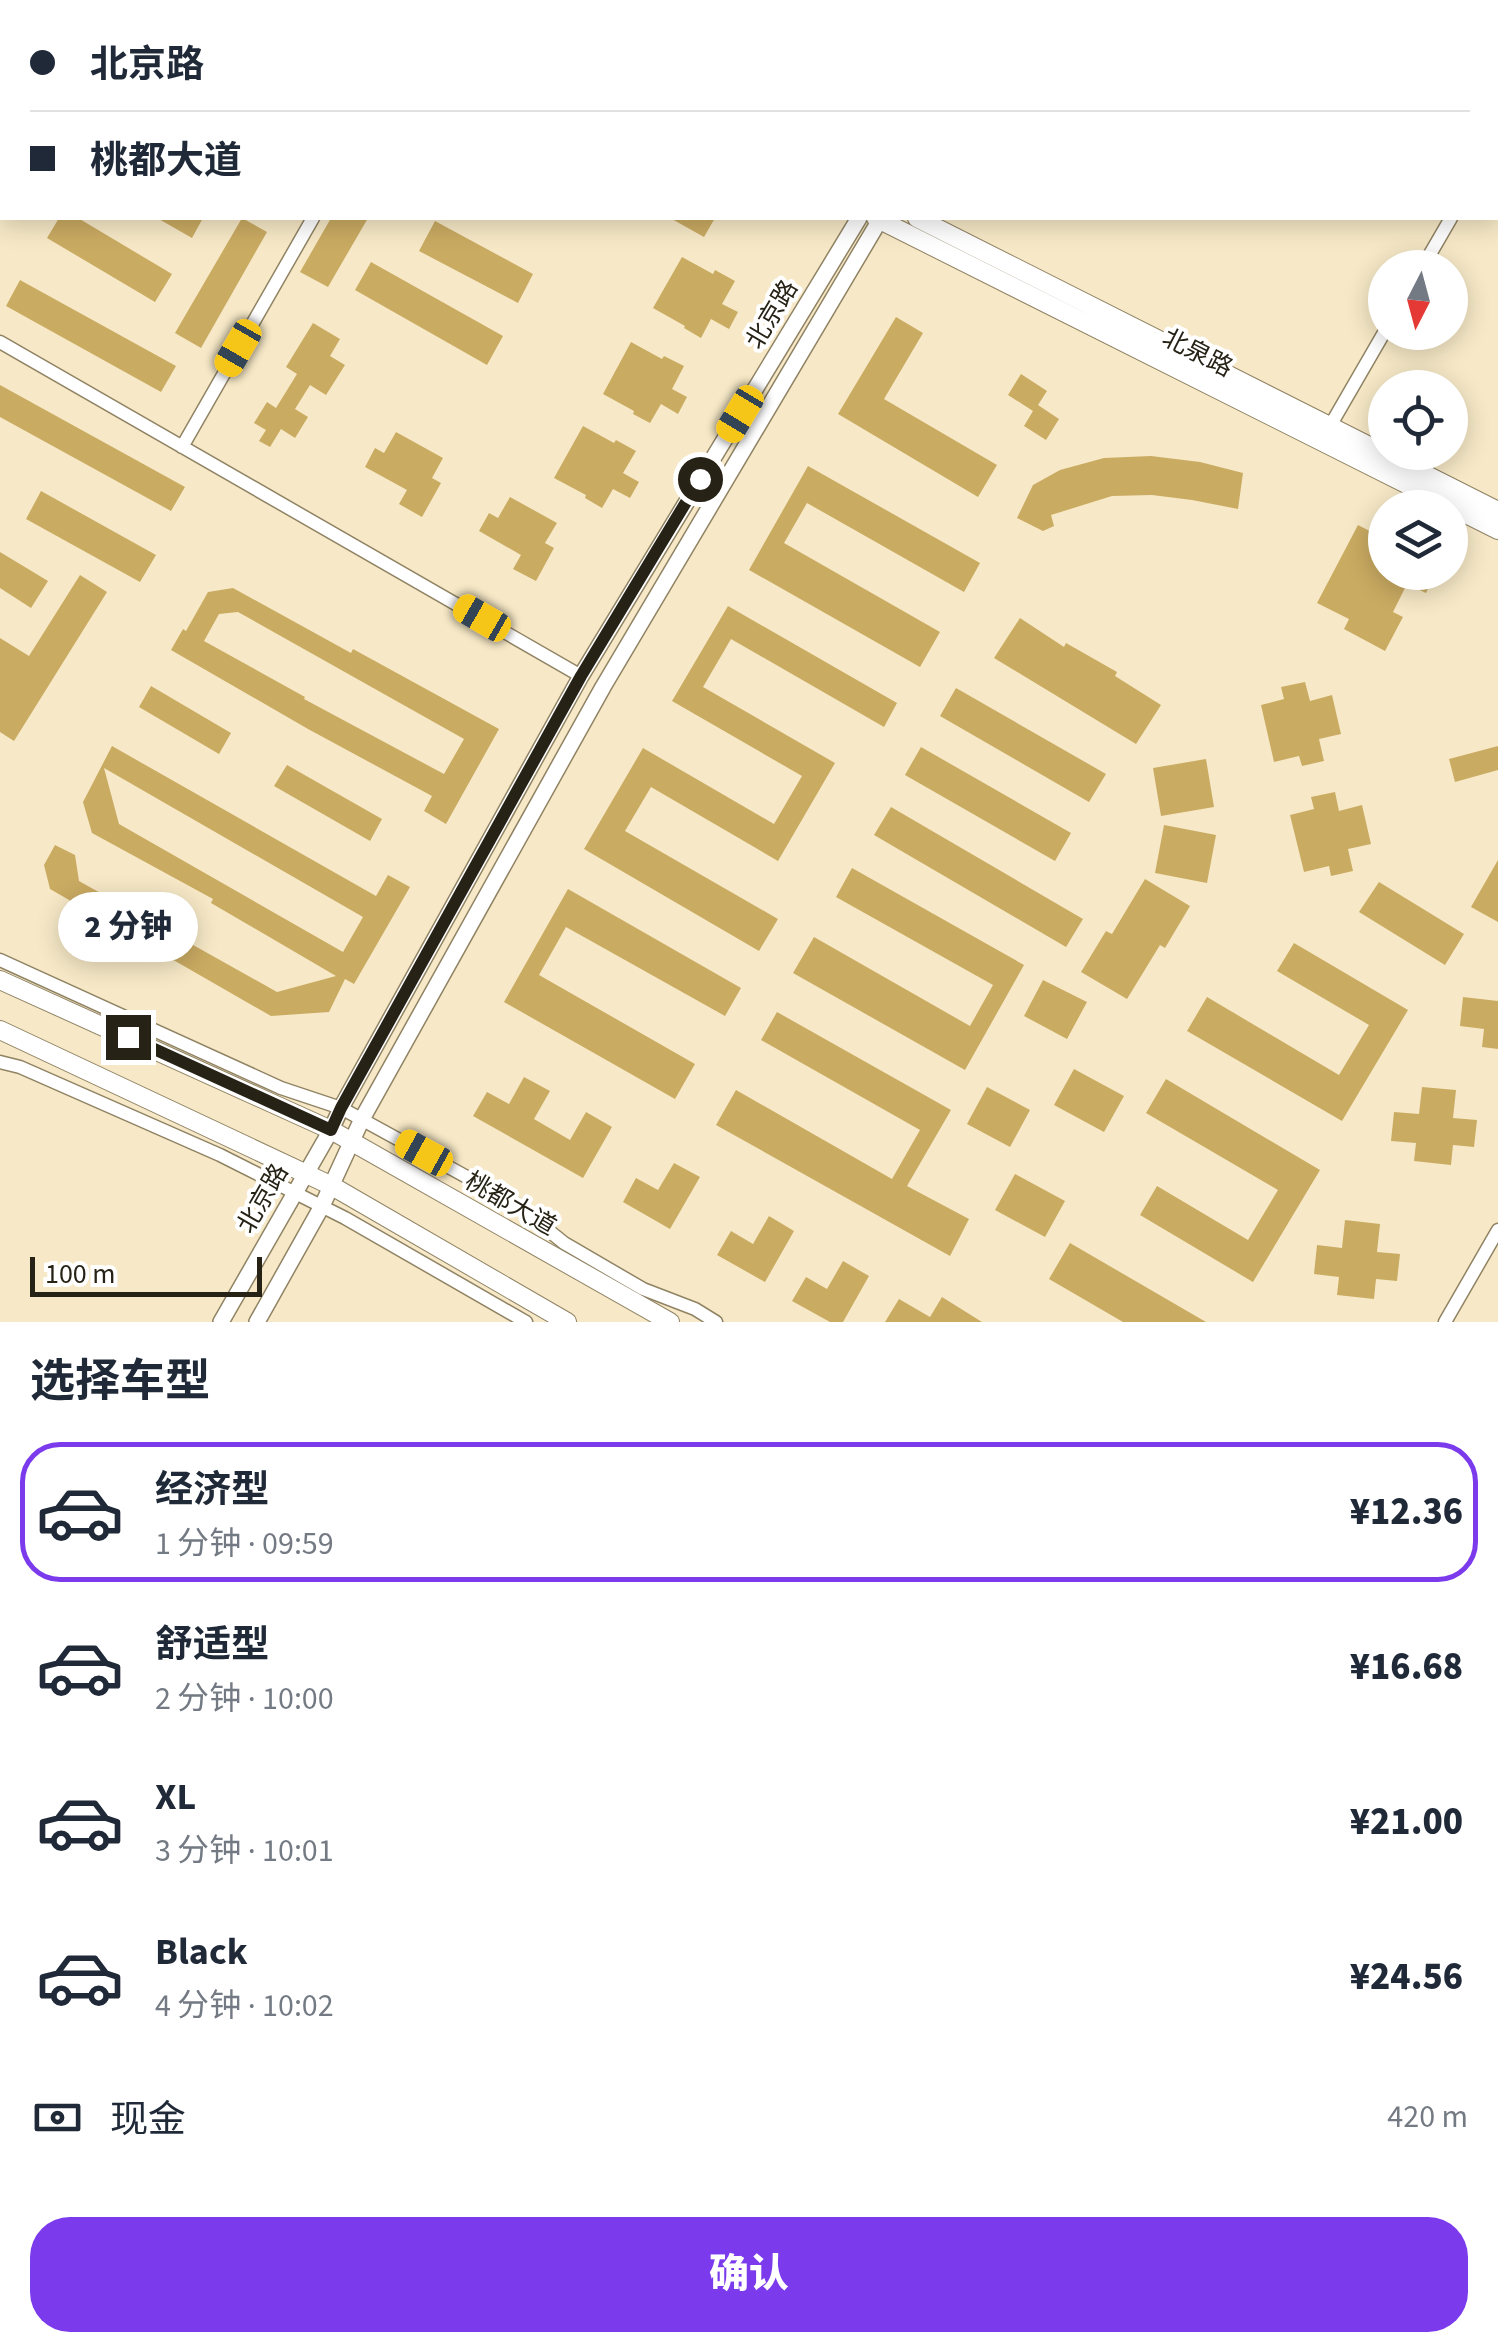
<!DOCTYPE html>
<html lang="zh">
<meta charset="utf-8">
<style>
:root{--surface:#fff;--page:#f6f6f7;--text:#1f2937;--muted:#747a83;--line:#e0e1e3;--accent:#7c3aed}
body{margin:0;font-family:"Source Sans 3","Noto Sans SC",sans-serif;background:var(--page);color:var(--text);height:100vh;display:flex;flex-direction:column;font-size:38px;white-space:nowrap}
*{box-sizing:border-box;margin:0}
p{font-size:32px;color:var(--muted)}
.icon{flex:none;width:55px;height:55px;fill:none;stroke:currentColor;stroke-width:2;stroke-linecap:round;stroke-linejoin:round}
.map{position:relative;height:1322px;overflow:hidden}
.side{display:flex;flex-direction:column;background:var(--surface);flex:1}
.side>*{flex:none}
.guide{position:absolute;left:0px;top:0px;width:1500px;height:220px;box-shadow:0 5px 25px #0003;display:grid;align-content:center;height:220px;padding:0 30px;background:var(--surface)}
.needle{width:65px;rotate:186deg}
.tools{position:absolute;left:1368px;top:250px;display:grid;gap:20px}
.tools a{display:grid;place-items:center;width:100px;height:100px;border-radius:50%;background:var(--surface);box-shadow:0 5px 25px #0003;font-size:50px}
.scale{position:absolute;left:30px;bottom:25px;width:232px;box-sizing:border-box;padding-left:10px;border:5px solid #272216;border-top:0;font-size:28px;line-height:35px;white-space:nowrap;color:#272216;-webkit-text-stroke:8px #fff;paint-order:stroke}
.end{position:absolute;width:45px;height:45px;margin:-22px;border:12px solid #272216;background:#fff;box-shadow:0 0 0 5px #fff}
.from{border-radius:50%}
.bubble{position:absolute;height:70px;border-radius:35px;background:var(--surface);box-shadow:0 5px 25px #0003;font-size:32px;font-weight:800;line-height:70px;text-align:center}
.car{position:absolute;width:30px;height:60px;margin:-30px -15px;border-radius:12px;box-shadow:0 0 8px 2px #0007;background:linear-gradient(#f5c518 24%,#345 0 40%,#f5c518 0 76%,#345 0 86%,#f5c518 0)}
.guide b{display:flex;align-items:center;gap:35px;height:95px;font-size:38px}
.guide b+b{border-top:2px solid var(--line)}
.guide i{width:25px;height:25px;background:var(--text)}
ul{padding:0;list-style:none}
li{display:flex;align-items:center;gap:30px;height:140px;margin:0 20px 15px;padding:0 10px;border:5px solid transparent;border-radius:40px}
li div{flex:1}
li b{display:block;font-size:38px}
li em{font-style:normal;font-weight:800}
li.selected{border-color:var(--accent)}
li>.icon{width:90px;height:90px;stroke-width:1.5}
h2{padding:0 30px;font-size:45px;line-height:120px}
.pay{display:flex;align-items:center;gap:25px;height:110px;padding:0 30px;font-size:38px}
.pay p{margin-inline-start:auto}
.cta{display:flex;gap:20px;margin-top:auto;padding:20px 30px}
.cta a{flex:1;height:115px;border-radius:40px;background:var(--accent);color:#fff;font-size:40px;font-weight:800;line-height:115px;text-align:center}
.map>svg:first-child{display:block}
.building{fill:#caab62;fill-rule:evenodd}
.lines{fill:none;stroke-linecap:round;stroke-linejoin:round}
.minor-casing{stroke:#908364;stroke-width:15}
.tertiary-casing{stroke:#908364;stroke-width:18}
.secondary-casing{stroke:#908364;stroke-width:20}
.minor{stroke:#fff;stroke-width:12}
.tertiary{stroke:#fff;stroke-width:15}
.secondary{stroke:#fff;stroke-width:18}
.route{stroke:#272216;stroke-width:12}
.labels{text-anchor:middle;stroke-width:8;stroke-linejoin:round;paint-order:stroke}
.street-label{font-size:25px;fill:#272216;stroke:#fff}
</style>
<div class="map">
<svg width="1498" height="1322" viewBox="0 0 1498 1322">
<rect width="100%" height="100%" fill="#f7e9c7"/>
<path class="building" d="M59,218H78L172,274L155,302L47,238Z
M157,218H203L192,238Z
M242,218L267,232L201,348L175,333Z
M331,218H368L328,287L300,272Z
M670,218H715L704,237Z
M435,221L533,274L518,303L419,251Z
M682,257L713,274L715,270L735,281L722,304L738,312L729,329L711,319L701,338L684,328L685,326L653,308Z
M371,262L503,336L487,365L355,290Z
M20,280L176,366L161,392L6,306Z
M896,317L923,333L884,399L997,465L978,497L838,414Z
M313,323L340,339L330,356L345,365L326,395L310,385L295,409L308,417L295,438L281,429L270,447L259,441L266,430L254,423L267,402L276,408L297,374L286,367Z
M631,342L662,359L664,356L684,366L672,389L687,397L678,414L661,404L650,423L633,414L634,411L603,394Z
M1021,374L1047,391L1038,405L1059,419L1046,440L1024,426L1033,411L1008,395Z
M0,385L185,487L171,511L0,417Z
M583,426L614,443L616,440L636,451L623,473L639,482L630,498L613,489L602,508L585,498L586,495L554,478Z
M396,432L443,458L432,478L441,483L422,517L399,504L407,490L365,467L375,448L384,453Z
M1151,456L1200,462L1243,473L1238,509L1192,500L1152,495L1112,496L1051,515L1054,526L1043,531L1017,518L1033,485L1060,470L1104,458Z
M808,466L980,563L964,592L807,503L784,543L940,632L920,667L749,570Z
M41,491L156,555L140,582L26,519Z
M510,497L557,523L545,543L554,548L536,581L513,569L521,555L479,531L489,513L498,518Z
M1358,525L1385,539V572H1436L1426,593L1407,584L1393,612L1403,617L1385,651L1344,629L1349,619L1317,603Z
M0,552L48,581L31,608L0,588Z
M80,575L107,592L14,741L0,732V638L29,656Z
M233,588L351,653L353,649L499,729L446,824L424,811L432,796L308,729L171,650L183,629L186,631L208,592ZM238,612L464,739L444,774L304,699L305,697L204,641L219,614Z
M728,606L897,703L884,727L731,639L703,687L835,763L778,861L651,787L625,831L778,919L759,951L584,849L643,748L774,824L802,776L672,701Z
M1020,618L1064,647L1066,643L1117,672L1115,676L1161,705L1136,744L994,658Z
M1305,682L1310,701L1332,695L1341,734L1319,739L1324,761L1302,766L1299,756L1274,762L1261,705L1284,699L1281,687Z
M151,686L231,733L219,754L139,707Z
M956,688L1106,774L1089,802L940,716Z
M112,746L376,896L388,875L410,887L354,984L345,979L329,1012L271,1016L50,889L44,865L55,845L75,855L79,881L277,992L336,976L211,903L213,899L92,833L83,802ZM104,768L363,917L343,952L119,824Z
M1498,746V770L1455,782L1449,759Z
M921,747L1071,833L1055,861L905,775Z
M1206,759L1214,807L1161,816L1153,768Z
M287,765L382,819L370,841L274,786Z
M1335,792L1339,811L1362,805L1371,844L1348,849L1353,871L1331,876L1329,866L1304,872L1290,815L1314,809L1311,797Z
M891,807L1083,919L1066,947L874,835Z
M1164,825L1216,835L1207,883L1155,873Z
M1498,860V922L1471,907Z
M852,868L1024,965L965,1070L793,973L814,937L970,1026L993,985L836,897Z
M1145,879L1190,906L1165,948L1160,945L1127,999L1081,972L1106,931L1112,934Z
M1379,882L1464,934L1445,965L1359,912Z
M568,889L741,988L725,1016L566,927L539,975L695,1064L675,1099L504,1002Z
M1294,943L1408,1010L1342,1121L1187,1031L1207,997L1339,1075L1369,1025L1277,971Z
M1043,980L1087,1002L1067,1039L1024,1016Z
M1463,997L1498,1001V1049L1482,1047L1484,1029L1460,1026Z
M777,1012L951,1110L907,1186L969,1219L950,1256L716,1125L736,1090L892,1179L920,1130L761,1040Z
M1074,1069L1124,1096L1104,1132L1054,1105Z
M524,1077L550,1091L534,1119L570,1140L586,1112L612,1127L583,1178L473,1116L487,1092L509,1104Z
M1166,1079L1320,1170L1253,1282L1140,1215L1157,1186L1248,1240L1278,1190L1146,1113Z
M987,1087L1030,1110L1010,1147L967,1124Z
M1422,1087L1456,1090L1453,1118L1477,1120L1474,1147L1453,1145L1451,1165L1414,1161L1416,1143L1391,1141L1394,1112L1419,1114Z
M674,1163L700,1177L670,1229L623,1202L636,1178L658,1190Z
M1015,1174L1065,1201L1045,1237L995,1210Z
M769,1216L794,1231L765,1282L717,1255L731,1231L753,1244Z
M1345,1220L1380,1224L1377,1252L1400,1254L1397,1281L1376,1279L1374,1299L1337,1295L1339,1277L1314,1274L1317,1245L1342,1248Z
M1070,1243L1206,1322H1123L1049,1279Z
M843,1261L869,1276L843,1322H830L792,1301L806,1277L827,1289Z
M942,1297L982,1322H885L899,1299L930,1317Z"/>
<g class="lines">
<defs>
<path id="minor" d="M437,2L438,0
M1498,138V137
M1422,268L1451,218
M0,342L581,676
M1326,433L1385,331
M182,447L313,218
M0,960L281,1088L341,1108L516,1204L564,1243L643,1289L695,1309L716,1322
M0,1062L20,1067L220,1155L345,1218L526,1322
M1445,1322L1498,1230"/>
<path id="tertiary" d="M983,2L985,0
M1006,2L1008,0
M221,1322L331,1130L341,1108L581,676L859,218
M257,1322L322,1206L362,1119L603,687L881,218"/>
<path id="secondary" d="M447,0L452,2
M487,0L492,2
M876,218L1498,530
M917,218L1498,511
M0,980L331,1130L670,1322
M0,1030L332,1186L567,1322"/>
</defs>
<use href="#minor" class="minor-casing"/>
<use href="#tertiary" class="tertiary-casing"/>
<use href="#secondary" class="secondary-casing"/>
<use href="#minor" class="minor"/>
<use href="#tertiary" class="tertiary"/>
<use href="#secondary" class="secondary"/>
</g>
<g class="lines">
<path class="route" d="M128,1037L331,1130L341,1108L581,676L700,479"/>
</g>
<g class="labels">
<g class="street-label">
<text transform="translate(771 314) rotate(-59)" y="9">北京路</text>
<text transform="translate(1198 352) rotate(27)" y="9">北泉路</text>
<text transform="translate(262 1198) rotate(-60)" y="9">北京路</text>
<text transform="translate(511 1203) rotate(30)" y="9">桃都大道</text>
</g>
</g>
</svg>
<div class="tools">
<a><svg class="needle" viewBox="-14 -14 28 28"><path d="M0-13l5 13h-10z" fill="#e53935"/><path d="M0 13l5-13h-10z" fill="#747a83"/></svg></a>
<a><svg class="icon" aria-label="locate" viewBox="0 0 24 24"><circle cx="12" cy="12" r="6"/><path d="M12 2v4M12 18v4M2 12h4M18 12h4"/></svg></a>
<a><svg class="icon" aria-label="layers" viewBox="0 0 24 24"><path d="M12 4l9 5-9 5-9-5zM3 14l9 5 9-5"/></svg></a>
</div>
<div class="scale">100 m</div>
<i class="end from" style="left:700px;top:479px"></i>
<i class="end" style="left:128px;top:1037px"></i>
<div class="bubble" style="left:58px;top:892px;width:140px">2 分钟</div>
<i class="car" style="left:238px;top:348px;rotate:210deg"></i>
<i class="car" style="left:740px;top:414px;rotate:211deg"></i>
<i class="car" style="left:482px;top:618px;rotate:300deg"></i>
<i class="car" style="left:424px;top:1153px;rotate:299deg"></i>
<div class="guide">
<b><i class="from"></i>北京路</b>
<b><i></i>桃都大道</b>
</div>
</div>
<section class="side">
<h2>选择车型</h2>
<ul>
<li class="selected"><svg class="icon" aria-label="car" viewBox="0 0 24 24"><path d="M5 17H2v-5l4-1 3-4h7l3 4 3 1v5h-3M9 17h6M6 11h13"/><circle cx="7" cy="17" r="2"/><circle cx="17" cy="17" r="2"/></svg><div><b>经济型</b><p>1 分钟 · 09:59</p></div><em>¥12.36</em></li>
<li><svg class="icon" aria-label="car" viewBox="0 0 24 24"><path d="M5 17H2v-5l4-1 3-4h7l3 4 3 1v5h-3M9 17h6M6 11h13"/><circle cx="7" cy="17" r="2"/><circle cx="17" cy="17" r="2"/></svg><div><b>舒适型</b><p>2 分钟 · 10:00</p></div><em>¥16.68</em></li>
<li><svg class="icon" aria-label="car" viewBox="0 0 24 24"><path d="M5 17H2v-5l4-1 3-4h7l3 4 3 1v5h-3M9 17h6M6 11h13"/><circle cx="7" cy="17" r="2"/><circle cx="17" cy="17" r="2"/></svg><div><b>XL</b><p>3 分钟 · 10:01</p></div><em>¥21.00</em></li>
<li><svg class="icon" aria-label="car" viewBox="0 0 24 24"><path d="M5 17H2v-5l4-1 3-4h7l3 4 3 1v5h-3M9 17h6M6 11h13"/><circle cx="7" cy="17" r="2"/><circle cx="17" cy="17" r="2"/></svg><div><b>Black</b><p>4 分钟 · 10:02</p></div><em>¥24.56</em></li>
</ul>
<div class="pay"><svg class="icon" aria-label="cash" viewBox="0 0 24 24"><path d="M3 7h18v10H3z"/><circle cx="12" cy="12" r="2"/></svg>现金<p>420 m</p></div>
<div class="cta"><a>确认</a></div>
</section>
